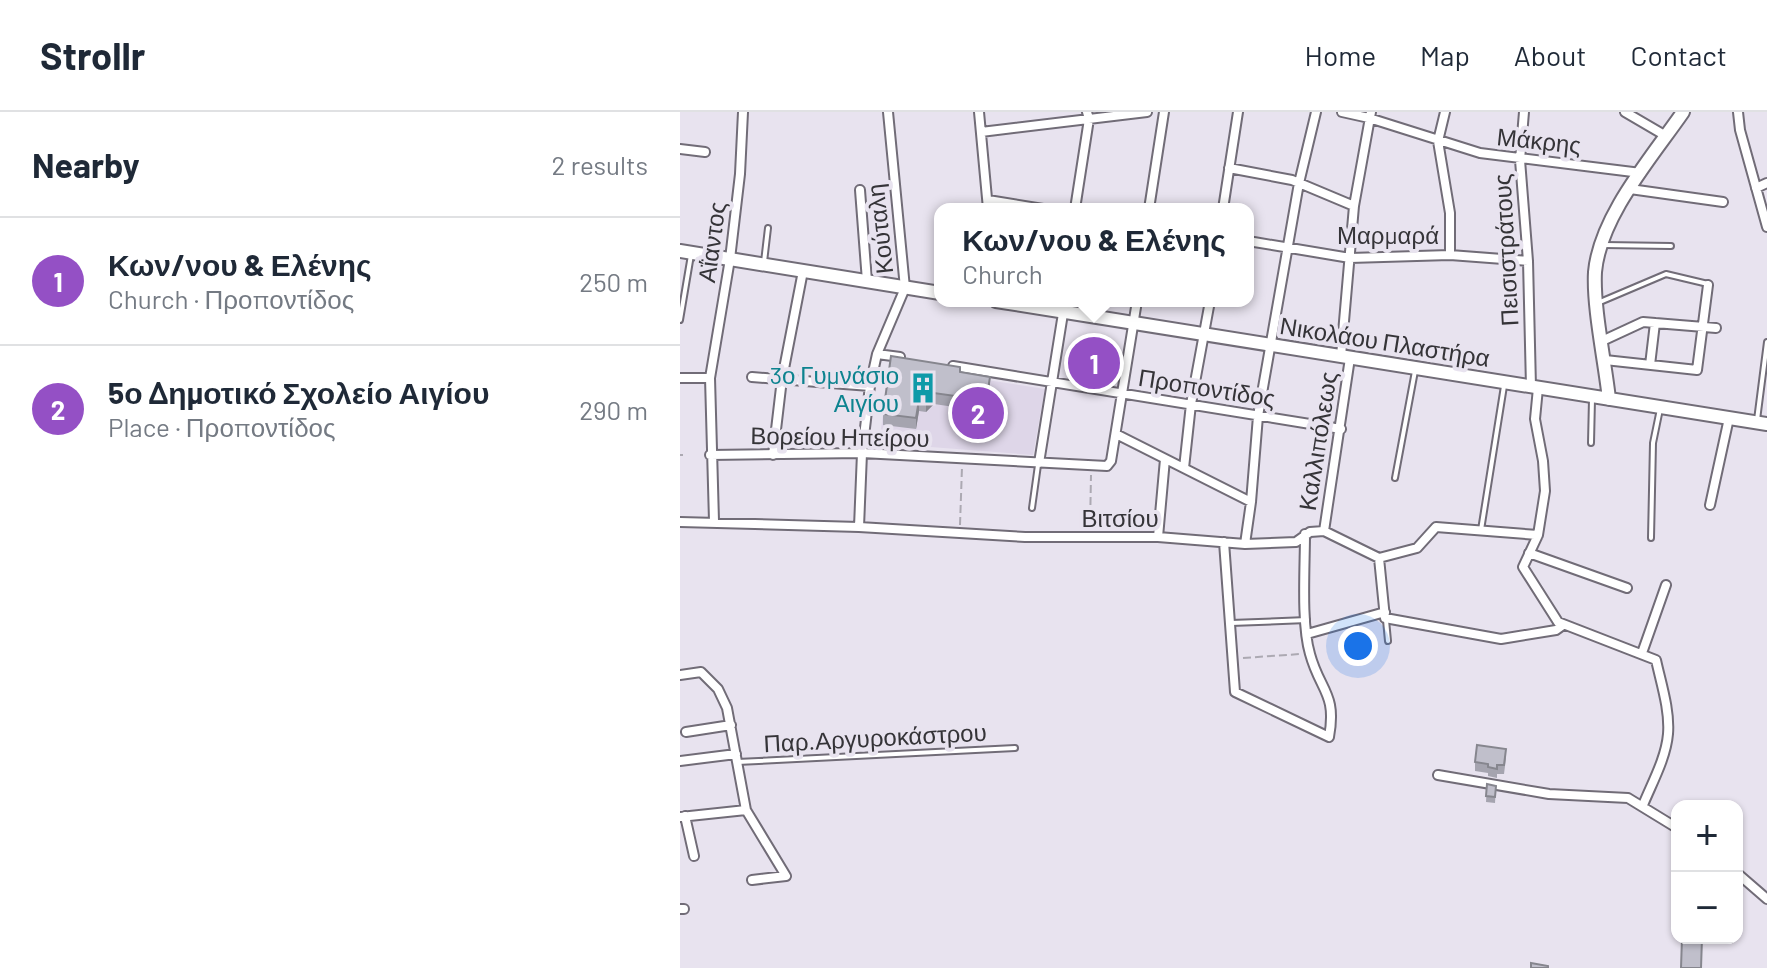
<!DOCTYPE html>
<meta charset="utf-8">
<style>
body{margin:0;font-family:Barlow,sans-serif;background:#f6f6f7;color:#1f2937}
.controls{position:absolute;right:24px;bottom:24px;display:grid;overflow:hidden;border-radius:16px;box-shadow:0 2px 6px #0004}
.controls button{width:72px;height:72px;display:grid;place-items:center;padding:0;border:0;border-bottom:2px solid #e0e1e3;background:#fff;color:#1f2937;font:40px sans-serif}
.you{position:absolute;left:678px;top:534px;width:28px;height:28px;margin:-20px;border:6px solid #fff;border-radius:50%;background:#1a73e8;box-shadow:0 0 0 12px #1a73e833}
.badge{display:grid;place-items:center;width:52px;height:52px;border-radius:50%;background:#9450c5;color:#fff;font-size:26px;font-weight:700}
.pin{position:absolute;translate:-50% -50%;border:4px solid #fff;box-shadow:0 2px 8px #0006}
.popup{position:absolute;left:254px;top:91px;width:320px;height:104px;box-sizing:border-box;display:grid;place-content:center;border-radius:16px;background:#fff;filter:drop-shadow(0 2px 6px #0005);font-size:26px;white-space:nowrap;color:#747a83}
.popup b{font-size:30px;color:#1f2937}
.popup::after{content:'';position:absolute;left:50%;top:100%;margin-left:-16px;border:16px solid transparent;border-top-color:#fff}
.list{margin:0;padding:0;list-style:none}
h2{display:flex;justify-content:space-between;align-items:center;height:104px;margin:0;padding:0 32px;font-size:34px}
h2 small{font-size:26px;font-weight:400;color:#747a83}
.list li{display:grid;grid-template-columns:52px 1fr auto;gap:24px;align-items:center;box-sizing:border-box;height:128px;padding:0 32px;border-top:2px solid #e0e1e3}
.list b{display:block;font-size:30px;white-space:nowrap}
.list p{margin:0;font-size:26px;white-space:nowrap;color:#747a83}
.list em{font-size:26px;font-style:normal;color:#747a83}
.map{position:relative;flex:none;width:1087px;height:856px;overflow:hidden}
header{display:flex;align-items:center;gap:48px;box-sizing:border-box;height:112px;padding:0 40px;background:#fff;border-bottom:2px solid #e0e1e3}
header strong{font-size:38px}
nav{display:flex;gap:44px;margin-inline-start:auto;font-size:28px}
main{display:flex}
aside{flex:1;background:#fff}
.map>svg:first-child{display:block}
</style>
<header>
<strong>Strollr</strong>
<nav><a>Home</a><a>Map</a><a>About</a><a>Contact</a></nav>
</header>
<main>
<aside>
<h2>Nearby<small>2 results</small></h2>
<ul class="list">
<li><span class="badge">1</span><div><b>Κων/νου &amp; Ελένης</b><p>Church · Προποντίδος</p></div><em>250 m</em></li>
<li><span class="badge">2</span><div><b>5ο Δημοτικό Σχολείο Αιγίου</b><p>Place · Προποντίδος</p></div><em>290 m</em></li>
</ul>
</aside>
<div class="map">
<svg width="1087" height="856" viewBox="0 0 1087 856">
<rect width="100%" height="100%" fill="#e8e3ef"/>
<!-- built -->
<path fill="#ded6e8" d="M210,253L365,277L353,343L199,331Z"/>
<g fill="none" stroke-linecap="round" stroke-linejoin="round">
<!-- lane casing -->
<g stroke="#716c77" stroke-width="8">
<path id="lane" d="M924,133L991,134
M84,150L88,116
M920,190L986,162L1028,172
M0,208L11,143
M1077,308L1087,230
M911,331L912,287
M715,366L735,259
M352,396L358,353
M801,418L824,274
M971,426L973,331L980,297
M706,508L708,529
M551,511L627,508
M57,650L335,636"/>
</g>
<!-- street casing -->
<g stroke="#716c77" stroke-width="12">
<path id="street" d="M299,0L308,97
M662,0L689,6L800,41L961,61
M765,0L758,29L770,101V143
M844,0L840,48L848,149L851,275
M945,0L986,24
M1058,0L1060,18L1087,115
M301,20L467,0
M0,37L25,40
M549,56L612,68L674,94
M1076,76L1087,71
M950,77L1043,90
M180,78L187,169
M308,88L363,97
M395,97L409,7L407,0
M469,97L484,0
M543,97L558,0
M568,129L670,146L770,143L848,149
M922,229L963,210L1036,216
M197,242L220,245
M661,244L674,94L691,0
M925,248L1017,258L1028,173
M970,253L975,211
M273,254L661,317
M72,265L190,274
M0,266H30
M858,276L855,307L863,349L865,379L858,423L843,455L878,510L976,548C981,571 990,598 988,622C986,646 972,671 963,693
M436,322L571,390
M30,343L182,341L427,354L431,349L457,189
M93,343L102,267L123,159
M359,351L385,189
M504,356L511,292L530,189
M1030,393L1049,306
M34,409L30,266L50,147L60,62L63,0
M0,410L179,415L345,425H478L565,432L616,430L630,420L644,419L699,446L737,436L756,415L858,423
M179,415L182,341L190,274L197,242L225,176L208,0
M644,419L670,246
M478,425L485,347
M544,430L555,580L649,625C657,581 640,579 630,542C621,512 625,455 625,422
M565,432L571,390L578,304L619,71L636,0
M849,441L947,476
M699,446L705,506L821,527L876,518L883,513
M627,522L705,500
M962,541L986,473
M0,563L21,560L38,577L47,596L66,698L106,764L72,768
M6,620L51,613
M0,649L56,642
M758,663L869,682L948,686L997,716
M5,704L14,744
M0,705L66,698
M1057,761L1087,787
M0,797H4"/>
</g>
<!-- secondary casing -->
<g stroke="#716c77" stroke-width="16">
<path id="secondary" d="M0,139L260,181
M316,189L1087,312
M929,287C925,250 913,195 915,160C920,104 972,45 1003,0"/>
</g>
<!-- path -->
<path stroke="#aca9b2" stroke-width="2" stroke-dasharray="8 4" stroke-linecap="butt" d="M0,343H3
M280,413L282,355
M410,417L411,363
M563,546L620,542"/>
<!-- lane -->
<use href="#lane" stroke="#fff" stroke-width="4"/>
<!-- street -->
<use href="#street" stroke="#fff" stroke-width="8"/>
<!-- secondary -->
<use href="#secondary" stroke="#fff" stroke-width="12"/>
</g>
<!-- wall -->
<path fill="#a5a4af" d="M397,232L426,233L434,240L438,253L436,258L432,257L431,264L422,262L421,266L393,261V255H390V246Z
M280,260L310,276L302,328L286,325V314L288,297L254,292L246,300L239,299L236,317L203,313V302Z
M826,646L824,662H817V666L808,664V661L795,659V650Z
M807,672L816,674L815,691L806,690Z"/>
<!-- shaded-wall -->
<path fill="#86868e" d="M310,265V276L302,328V316Z
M254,281V292L246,300V289Z
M239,288V299L236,317V306Z"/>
<!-- building -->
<path fill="#c0bfcb" stroke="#86868e" stroke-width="2" d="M414,227L426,229L425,233L434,234L433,239L437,240L438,244L436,249L432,248L431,255L422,253L421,257L393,252L394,246H390L393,232H397V229L414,232Z
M211,244L280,255V260L310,265L302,316L286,314L290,286L254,281L246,289L239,288L236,306L203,302Z
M797,633L826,637L824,653H817V657L808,655V652L795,650Z
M807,672L816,674L815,685L806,684Z
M1002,826H1022L1021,856H1001Z
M851,851L868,854V856H851Z"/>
<!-- icons -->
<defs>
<g id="building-bare" transform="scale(2.4)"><path d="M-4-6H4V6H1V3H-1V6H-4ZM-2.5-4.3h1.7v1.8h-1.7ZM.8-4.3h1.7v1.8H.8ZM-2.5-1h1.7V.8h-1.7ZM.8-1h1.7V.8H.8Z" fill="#0f9aa8" stroke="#e8e3ef" stroke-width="2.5" paint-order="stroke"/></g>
</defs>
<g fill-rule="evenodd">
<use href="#building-bare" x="243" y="276"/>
</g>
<g text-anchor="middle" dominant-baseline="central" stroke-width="8" stroke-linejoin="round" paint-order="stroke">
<!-- street labels -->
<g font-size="24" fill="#353438" stroke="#e8e3ef">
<text transform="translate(859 28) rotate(6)">Μάκρης</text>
<text transform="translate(199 117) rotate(-96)">Κούταλη</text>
<text x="708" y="122">Μαρμαρά</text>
<text transform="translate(31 130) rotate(-82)">Αΐαντος</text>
<text transform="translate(825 138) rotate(-93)">Πεισιστράτους</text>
<text transform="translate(705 229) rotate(9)">Νικολάου Πλαστήρα</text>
<text transform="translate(527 275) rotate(9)">Προποντίδος</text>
<text transform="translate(160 324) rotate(1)">Βορείου Ηπείρου</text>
<text transform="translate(637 329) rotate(-81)">Καλλιπόλεως</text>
<text x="440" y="405">Βιτσίου</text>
<text transform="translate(195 625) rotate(-3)">Παρ.Αργυροκάστρου</text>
</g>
<!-- culture labels -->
<g font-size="24" fill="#0d838f" stroke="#e8e3ef" text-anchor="end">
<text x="219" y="262">3ο Γυμνάσιο<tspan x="219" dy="28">Αιγίου</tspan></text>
</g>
</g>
</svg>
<div class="controls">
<button>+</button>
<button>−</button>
</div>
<div class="you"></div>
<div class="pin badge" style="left:414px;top:251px">1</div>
<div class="popup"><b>Κων/νου &amp; Ελένης</b>Church</div>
<div class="pin badge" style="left:298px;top:301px">2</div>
</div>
</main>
